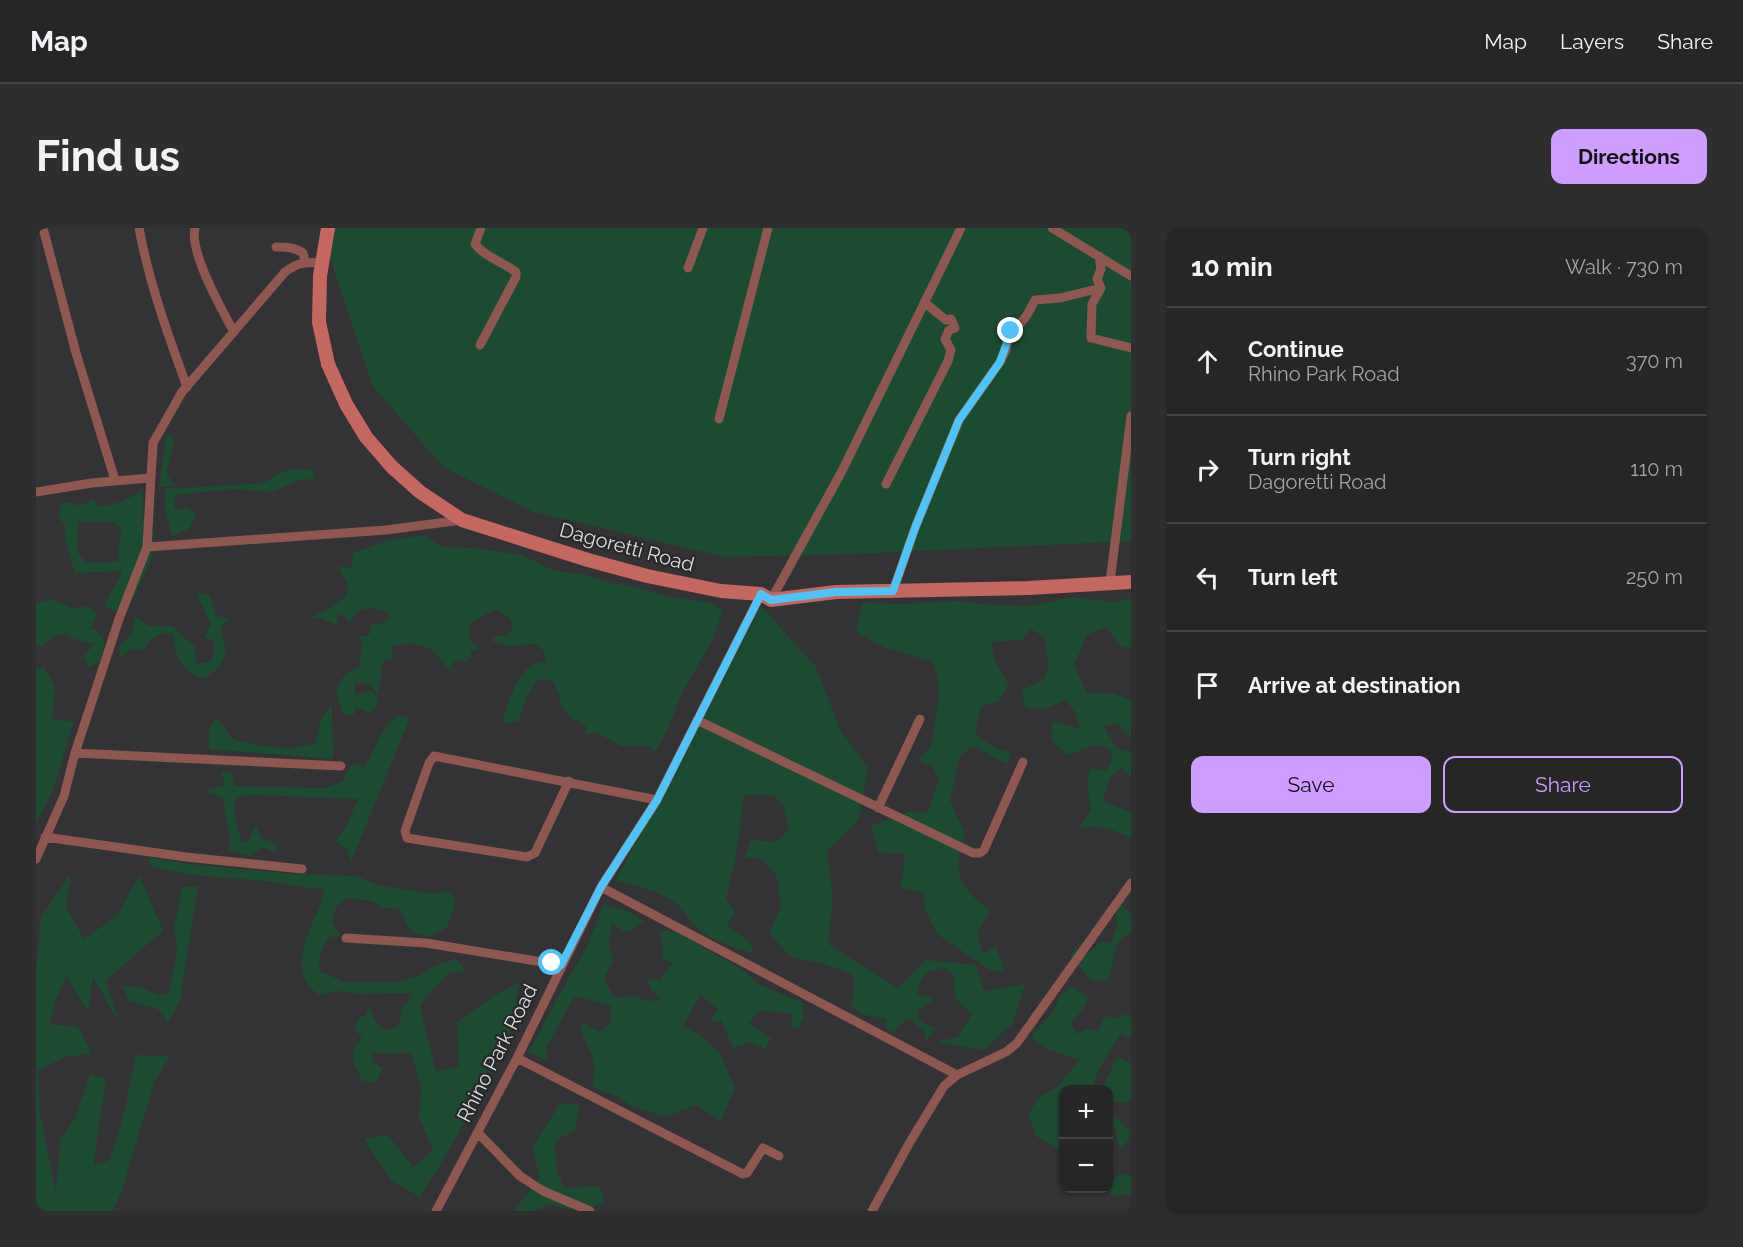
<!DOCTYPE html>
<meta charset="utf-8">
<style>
body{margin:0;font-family:Raleway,sans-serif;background:#2e2e2f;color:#f1f3f6}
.controls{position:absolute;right:18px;bottom:18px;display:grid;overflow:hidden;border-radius:12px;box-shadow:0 2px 4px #0004}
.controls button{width:54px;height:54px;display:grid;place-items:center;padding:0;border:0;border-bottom:2px solid #424344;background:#262627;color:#f1f3f6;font:30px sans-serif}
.stop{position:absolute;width:18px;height:18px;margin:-14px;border:4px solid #4fc3f7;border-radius:50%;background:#fff}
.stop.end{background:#4fc3f7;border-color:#fff;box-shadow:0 2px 6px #0008}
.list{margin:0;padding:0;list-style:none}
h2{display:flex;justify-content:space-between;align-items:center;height:78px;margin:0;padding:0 24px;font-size:26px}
h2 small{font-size:20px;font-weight:400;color:#a4a5a7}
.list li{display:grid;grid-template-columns:39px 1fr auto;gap:18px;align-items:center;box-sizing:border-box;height:108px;padding:0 24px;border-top:2px solid #424344}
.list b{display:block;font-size:22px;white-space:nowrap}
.list p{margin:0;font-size:20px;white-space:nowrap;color:#a4a5a7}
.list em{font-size:20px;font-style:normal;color:#a4a5a7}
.actions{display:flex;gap:12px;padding:18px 24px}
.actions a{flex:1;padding:14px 0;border:2px solid #cf9dff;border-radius:12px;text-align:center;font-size:21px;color:#cf9dff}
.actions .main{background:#cf9dff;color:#111}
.icon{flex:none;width:33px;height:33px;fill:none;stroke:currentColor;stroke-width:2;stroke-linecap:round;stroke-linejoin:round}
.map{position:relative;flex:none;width:1095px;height:983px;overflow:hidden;border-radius:12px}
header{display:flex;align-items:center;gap:36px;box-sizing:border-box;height:84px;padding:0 30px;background:#262627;border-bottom:2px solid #424344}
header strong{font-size:28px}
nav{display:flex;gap:33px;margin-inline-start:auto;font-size:21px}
.intro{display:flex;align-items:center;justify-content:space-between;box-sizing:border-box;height:144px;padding:0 36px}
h1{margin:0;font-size:42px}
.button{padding:15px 27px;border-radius:12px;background:#cf9dff;color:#111;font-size:21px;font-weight:700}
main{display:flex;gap:36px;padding:0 36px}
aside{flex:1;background:#262627;border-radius:12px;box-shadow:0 2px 4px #0004}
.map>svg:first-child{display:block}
</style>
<header>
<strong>Map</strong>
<nav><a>Map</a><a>Layers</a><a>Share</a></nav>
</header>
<div class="intro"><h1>Find us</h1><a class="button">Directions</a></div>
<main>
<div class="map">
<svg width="1095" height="983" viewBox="0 0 1095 983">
<rect width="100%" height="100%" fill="#333234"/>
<!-- green -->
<path fill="#1b4c31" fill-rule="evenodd" d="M286,0H1095V313L819,326L689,329L498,284L407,239L337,158L285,2Z
M131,205L139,212L130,244L139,258L123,259Z
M255,241L277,242L279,251L263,252L237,264L198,261L140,267L138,273V279L145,282L149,279L160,285L153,301L136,308L130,287L129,261L227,255L246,244Z
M107,260V291L118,303L116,330L98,369L79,384L68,378C74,366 81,356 86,343L39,345L29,311V298L23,289L25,275H35L44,278L59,271V278C76,278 95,272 107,260ZM42,294H79L85,301L82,333L69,335L49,334L42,325Z
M389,307L399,315L409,319L439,320L486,327L519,343L546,346L575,355L592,357L629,368L674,375L687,382L677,411L645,467L631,503L619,524L614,518H585L560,504L549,506L550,498L533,488L523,475L525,471L517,453L502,451L491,469L482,493L466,496C472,476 483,430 511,435L507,422L499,416L473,418L455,413L460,408L471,407L477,399L474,390L460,381L433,396L434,411L443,421L435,423V429H433L431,434L420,432L415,438L417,446L395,421L377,415L357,418L355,421L358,431L347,433L342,468L335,457L319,454V467L334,463L342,469L341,478L334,485L320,479L317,488L307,486C306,480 300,469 301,463C302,452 313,441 323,439L326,416L323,408H331L336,403L333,396H344L354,391V387C343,380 335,379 323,382L313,395L306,386L302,388L301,397L284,390L269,393L297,378L310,368L312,356L302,338L316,340L317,325L350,313Z
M160,365L173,366L181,388L193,391L185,399L190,427L182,440L167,451C143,440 140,431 137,406C121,404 116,410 108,422L95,421L85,430L83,420L97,403L98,389L113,398H137L144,406L159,418L160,435H173L178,426L177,412L168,409L175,396Z
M1036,369L1077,374L1095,370V420L1085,419L1070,399L1051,407L1038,437L1051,465H1076L1095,472V510L1080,495L1068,499L1081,521L1095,524V549L1085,540L1074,550L1067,573L1095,584V610C1074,600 1066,597 1043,600L1055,582L1051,556L1054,541L1071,542L1076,531L1075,522L1060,517L1031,527L1015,512L1017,493L1044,501L1040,486L1030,472L1009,481L990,480L985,463L1008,451L1013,437L1009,420V410L995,401L986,412L956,414L958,430L973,458L962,474L945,478L939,506L959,520L975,525L971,536L937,518L924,528L914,572L929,606C917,647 920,656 954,683L941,705L947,725L960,719L969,744L954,742L901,706L889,681L887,664L865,660L869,626L842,624L835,598L875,583L891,585L903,552L897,539L882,532L894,521L903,471L902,451L897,434L847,419L820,404L826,375L872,376L918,373L956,377L995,378Z
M15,371L39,381L50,378L61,385L54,401L59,402L69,413L64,433L53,440L48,428L58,416L38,411L30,405L17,409L5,419L0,418V375Z
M725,378L780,439L804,502L832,540L823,591L791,623L797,667L792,716L862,760L890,732L940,737L948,763L989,756L977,795L948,822L899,814L922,809L936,786C921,774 915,769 919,748L908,740L891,744L883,756L881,767L899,770L880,784L885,794L900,801L890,812L888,803L873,790L864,797L857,805L850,801V791L825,786L814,776L818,767L817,747L788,736L755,729L733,705L745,678L741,649L727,631L708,629L715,612L740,614L753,602L748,579L737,567H708L700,627L690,671L699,684L691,698L715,715L717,725C698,720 677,713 662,701C652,693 647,679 637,673C620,662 600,657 580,653L605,605L635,555Z
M9,440L19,459L16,492L38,493L16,565L0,594V441Z
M296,477L297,531L173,521V502L180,489L198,512L227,518L255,521L280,515L285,491Z
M361,487L374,490L315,634L312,622L300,613L310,598L322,571L218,567L204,568L199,573V587L205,614H212L220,596L225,610L242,616L240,625L226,619L214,628L193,622L194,607L186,569L168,563L189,557L185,544H195L199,558L289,560L307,553L316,535L329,539L348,501Z
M111,629L153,636L256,646L320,648L342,657L396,666L412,663L420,672L411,700L393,708L376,705L363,681L346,680L336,673L312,670L300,679L296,694L304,707L292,710L284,726L283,743L308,754H364L384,747L400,737L420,731L431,743L413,745L393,765L384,778L400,843L423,839L421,794L460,767L482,755L479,794L416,917L384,969L356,953L328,911L352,907L377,939L397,922L383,890L385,859L375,825H335L337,834L347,840L340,855L327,853C316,836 312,826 326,810L318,801L323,790L330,787L333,778L339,792L349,802L362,799L366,781L377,765L324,766L301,763L283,767C279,763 272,759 270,754C255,724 283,691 288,662L230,653L156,647L116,639Z
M35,645L30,679L48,711L81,688L103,647L127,703L70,752L83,795L57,749L52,784L30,748L19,774L14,796L42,799L56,825L30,829L2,842L3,879L20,965L24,912L39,890L54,846L70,851L57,938L74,932L90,878L99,827L134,828L118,855L85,965L77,983H0V742L5,689Z
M162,658L144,773L132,795L123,782L93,773L87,758L103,759L123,767L133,765L141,723L138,697L143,680L145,659Z
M1085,676L1095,686V705C1070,716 1083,735 1070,753L1055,752L1034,728L1040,719L1051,726L1066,713L1074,716L1082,697L1079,688Z
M567,677L589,682L608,693L594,703L585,702L576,694L573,716L577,733L568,750L578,770L599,768L611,773L626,772L614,760L612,750L624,753L629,744L637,736L626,730L627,718L623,702L642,705L708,743L722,756L767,775V790L762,801L754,798L757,786L723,782L713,796L735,810L729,821L713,814L697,820L685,792L674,794L682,781L665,767L647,797L664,807L683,824L699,860L685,893L660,877L629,889L593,877L583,869L556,859C557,851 560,842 558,835C555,820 544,810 545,794L564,804L574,795L575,778L547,770L538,769L510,820L512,833L493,824L521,771L552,717Z
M1036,759L1052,769L1047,781L1035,795L1040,806L1050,801L1062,803L1068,788L1078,790L1092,786L1095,789V811L1085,805L1064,839L1055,861L1028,862L1027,924L1001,909L992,886L1004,868L1021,860L1043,832L1013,822L995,810C1006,792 1018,790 1023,768Z
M1081,829L1095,835V871L1088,875L1073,872L1072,862L1066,861Z
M524,875L544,877L539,902L519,913L521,943L528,960L563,958L569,974C548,983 535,983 513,976L498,983H478L504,949L496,920Z
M1073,880C1076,890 1088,893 1094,906L1091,914L1084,921L1081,913V903L1073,897Z
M1084,945L1095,948V966L1078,968L1071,963C1077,957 1078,950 1084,945Z"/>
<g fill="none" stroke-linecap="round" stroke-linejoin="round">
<!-- minor -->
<path stroke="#905650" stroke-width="9" d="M7,0L40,125L79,252
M103,0C113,54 132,107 151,159
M159,0C153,24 186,82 198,104
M1016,0L1095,48
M240,19C250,19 258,19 267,25L269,33
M1063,28L1065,41L1061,51L1065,60L1056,76L1055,110L1095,120
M652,40L667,0
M444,117L480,49V44C467,34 449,29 439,16L445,0
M683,191L732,0
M850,256L912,133L915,122L909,111L913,102L919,100L915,91L910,92L889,75
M0,264L56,255L114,250
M111,319L350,302L426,292
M1074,354L1095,188
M857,363L879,300L923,192L964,134L970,122L973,105C987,95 991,88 999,72L1024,70L1065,60
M735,372L806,243L925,0
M661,492L937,625H944L948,622L987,534
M39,525L305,538
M533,553L499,625L491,629L371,610L369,603L393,535L398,528L621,572
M842,580L884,491
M9,609L150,629L266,641
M0,631L28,568L39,525L83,391L111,319L117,215L146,164L249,44C262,34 270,34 286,35
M565,659L921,847
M310,710L390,715L525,737
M481,830L707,946L711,945L727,920L743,928
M442,905L484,948L507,963L554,983
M400,983L481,830L565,659L621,572L725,366
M836,983L874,914L908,858L921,847L970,824L981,815L1095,655"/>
<!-- secondary -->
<path stroke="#c3675f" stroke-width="14" d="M292,0L284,48L283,94L292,136L310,176L330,209L356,239L384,264L426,292L552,332L611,348L685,363L725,366L735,372L800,364L993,360L1095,354"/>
</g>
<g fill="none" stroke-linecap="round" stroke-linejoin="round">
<!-- route -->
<path stroke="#4fc3f7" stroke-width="8" d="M516,735L525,737L565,659L621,572L725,366L735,372L800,364L857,363L879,300L923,192L964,134L975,103"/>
</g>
<g text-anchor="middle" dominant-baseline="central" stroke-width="4.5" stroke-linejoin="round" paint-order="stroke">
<!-- street labels -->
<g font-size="20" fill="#dddcde" stroke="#29282a">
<text transform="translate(591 319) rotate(15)">Dagoretti Road</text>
<text transform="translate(461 825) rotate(-63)">Rhino Park Road</text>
</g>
</g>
</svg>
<div class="controls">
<button>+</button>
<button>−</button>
</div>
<div class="stop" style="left:516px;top:735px"></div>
<div class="stop end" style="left:975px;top:103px"></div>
</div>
<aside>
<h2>10 min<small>Walk · 730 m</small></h2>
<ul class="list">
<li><svg class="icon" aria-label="ahead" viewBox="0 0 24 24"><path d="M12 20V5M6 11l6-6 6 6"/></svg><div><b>Continue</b><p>Rhino Park Road</p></div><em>370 m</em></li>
<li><svg class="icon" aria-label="right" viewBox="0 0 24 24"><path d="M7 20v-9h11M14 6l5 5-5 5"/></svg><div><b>Turn right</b><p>Dagoretti Road</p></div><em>110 m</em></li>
<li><svg class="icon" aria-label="left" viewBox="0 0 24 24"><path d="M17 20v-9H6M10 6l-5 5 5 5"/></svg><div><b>Turn left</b></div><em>250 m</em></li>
<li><svg class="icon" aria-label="arrive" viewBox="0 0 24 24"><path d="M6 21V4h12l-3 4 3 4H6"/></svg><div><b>Arrive at destination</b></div></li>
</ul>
<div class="actions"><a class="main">Save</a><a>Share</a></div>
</aside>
</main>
